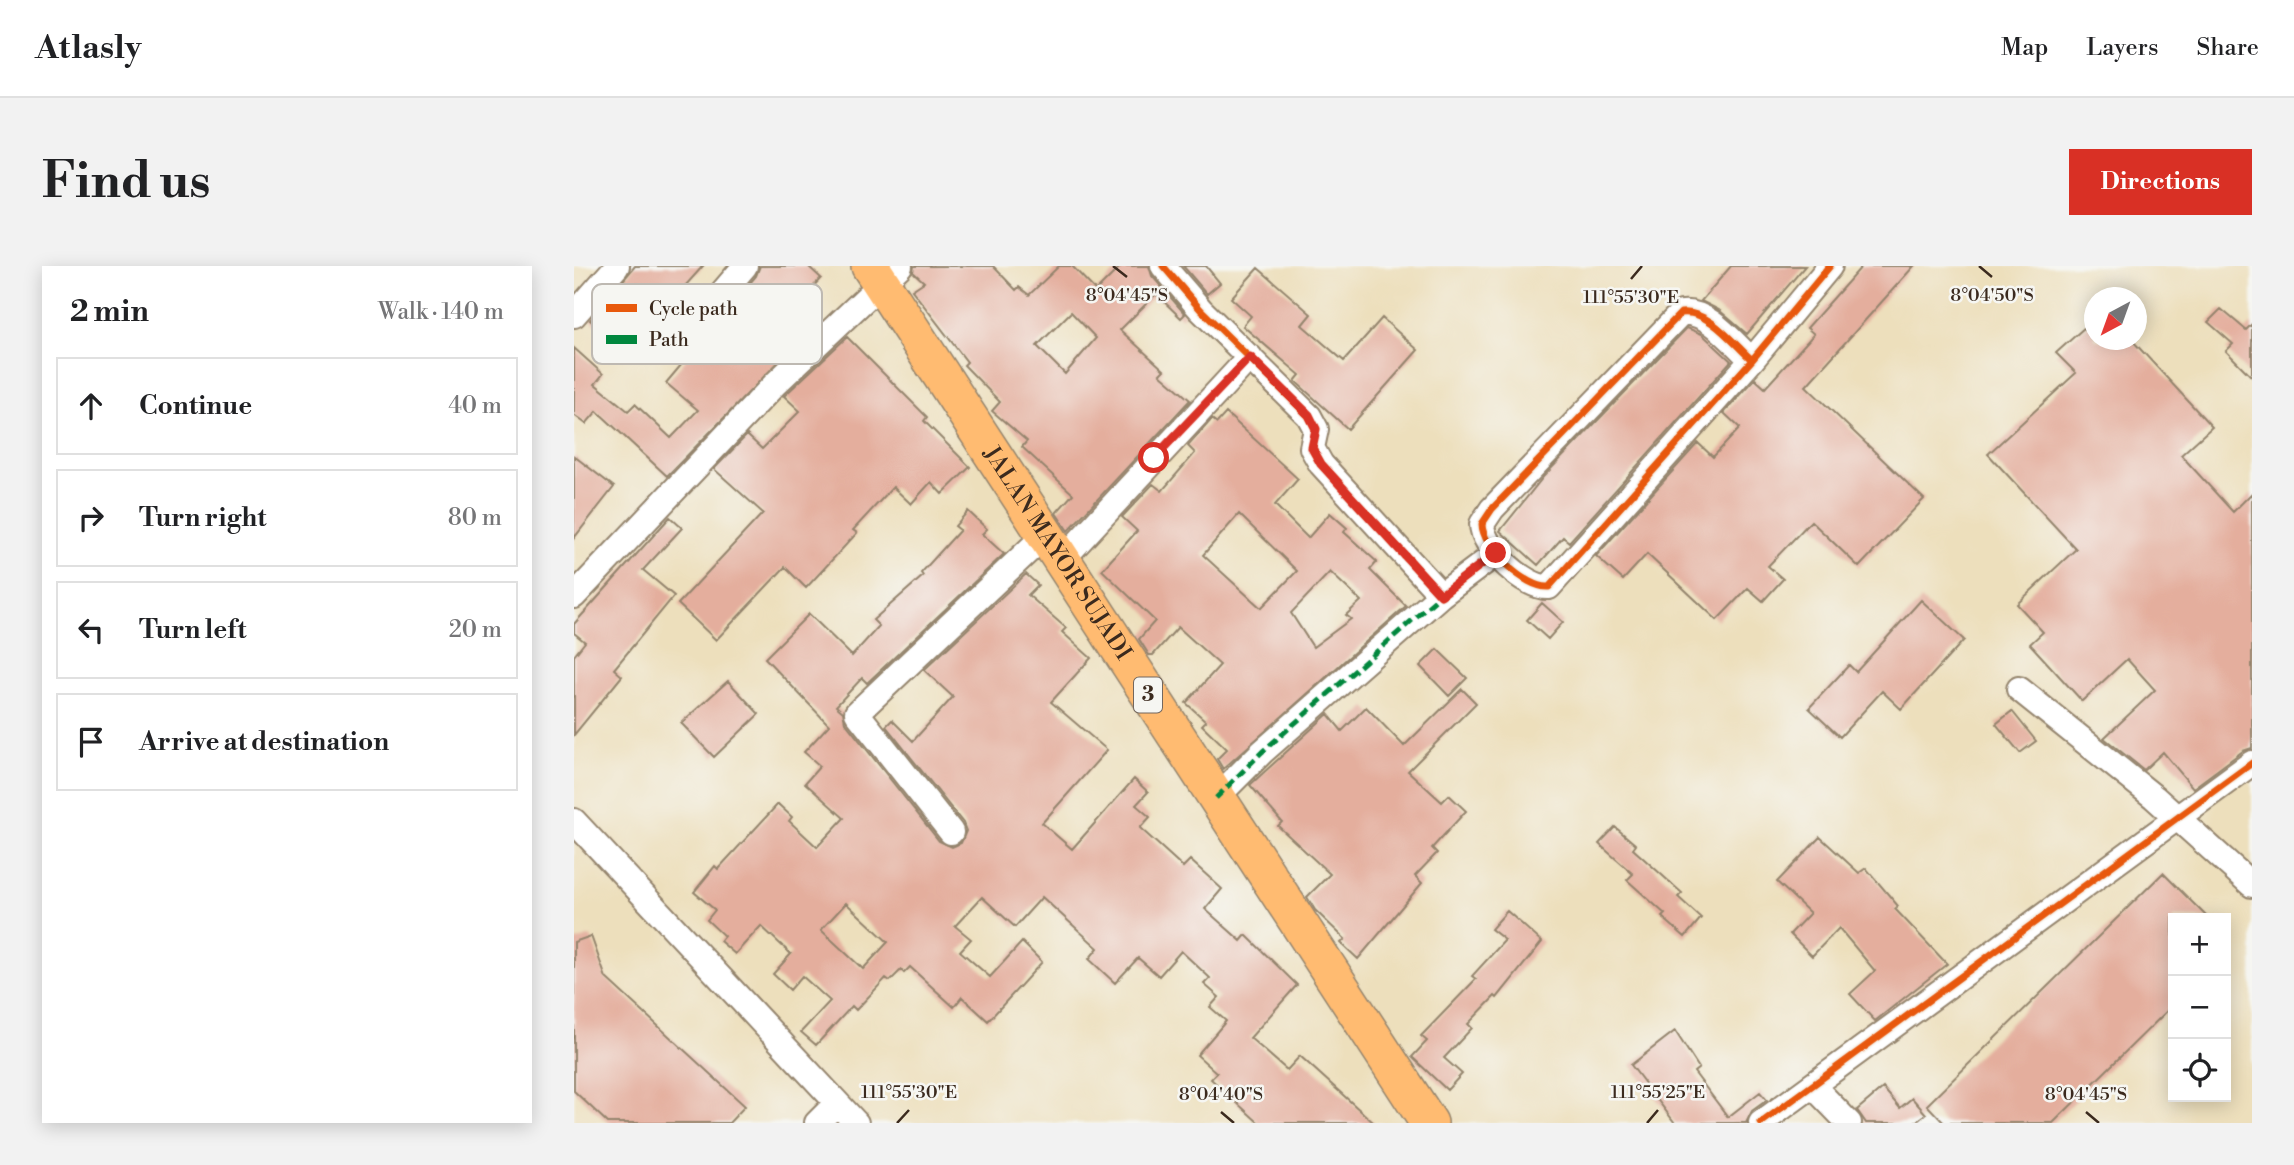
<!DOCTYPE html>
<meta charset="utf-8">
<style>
body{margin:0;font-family:"Libre Bodoni",serif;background:#f2f2f2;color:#202124}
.controls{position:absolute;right:21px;bottom:21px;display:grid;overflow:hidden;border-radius:0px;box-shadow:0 4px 18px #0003}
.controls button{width:63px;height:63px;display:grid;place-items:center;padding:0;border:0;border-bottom:2px solid #e0e0e0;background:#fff;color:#202124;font:35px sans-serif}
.compass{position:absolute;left:1510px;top:21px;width:63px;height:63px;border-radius:50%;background:#fff;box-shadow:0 4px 18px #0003;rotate:221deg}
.stop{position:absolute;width:21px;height:21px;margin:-16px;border:5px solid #d93025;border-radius:50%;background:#fff}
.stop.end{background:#d93025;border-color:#fff;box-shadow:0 2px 7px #0008}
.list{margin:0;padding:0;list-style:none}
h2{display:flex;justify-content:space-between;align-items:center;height:91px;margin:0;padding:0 28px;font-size:30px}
h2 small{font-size:23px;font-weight:400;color:#757577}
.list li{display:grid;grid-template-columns:46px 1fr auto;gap:21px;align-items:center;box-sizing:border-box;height:98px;margin:0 14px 14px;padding:0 14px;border:2px solid #e0e0e0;border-radius:0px}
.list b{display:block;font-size:26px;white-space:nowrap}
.list em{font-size:23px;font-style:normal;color:#757577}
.icon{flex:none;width:38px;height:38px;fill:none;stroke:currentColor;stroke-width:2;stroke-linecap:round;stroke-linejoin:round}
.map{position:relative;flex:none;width:1678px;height:857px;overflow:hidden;border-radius:0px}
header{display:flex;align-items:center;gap:42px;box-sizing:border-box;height:98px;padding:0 35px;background:#fff;border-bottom:2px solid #e0e0e0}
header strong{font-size:33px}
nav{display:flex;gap:38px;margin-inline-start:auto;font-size:24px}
.intro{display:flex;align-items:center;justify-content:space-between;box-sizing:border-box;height:168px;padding:0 42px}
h1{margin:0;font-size:49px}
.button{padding:18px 32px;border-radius:0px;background:#d93025;color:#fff;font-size:24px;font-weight:700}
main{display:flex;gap:42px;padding:0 42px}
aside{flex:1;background:#fff;border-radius:0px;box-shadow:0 4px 18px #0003}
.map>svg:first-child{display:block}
</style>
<header>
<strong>Atlasly</strong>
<nav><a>Map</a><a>Layers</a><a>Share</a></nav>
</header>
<div class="intro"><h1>Find us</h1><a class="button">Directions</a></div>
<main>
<aside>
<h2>2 min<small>Walk · 140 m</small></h2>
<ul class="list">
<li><svg class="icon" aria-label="ahead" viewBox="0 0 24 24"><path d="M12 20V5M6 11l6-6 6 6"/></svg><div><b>Continue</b></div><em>40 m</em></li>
<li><svg class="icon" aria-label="right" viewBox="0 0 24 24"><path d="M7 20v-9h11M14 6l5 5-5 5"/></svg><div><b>Turn right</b></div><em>80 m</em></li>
<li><svg class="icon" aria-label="left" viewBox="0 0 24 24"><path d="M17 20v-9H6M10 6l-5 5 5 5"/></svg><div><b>Turn left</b></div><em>20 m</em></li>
<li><svg class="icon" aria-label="arrive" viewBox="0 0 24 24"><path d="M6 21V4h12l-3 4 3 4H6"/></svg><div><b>Arrive at destination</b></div></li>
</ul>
</aside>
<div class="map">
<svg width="1678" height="857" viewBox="0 0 1678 857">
<rect width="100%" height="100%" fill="#f6f6f2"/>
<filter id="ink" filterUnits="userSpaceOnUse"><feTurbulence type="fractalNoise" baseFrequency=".0143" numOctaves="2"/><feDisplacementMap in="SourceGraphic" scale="14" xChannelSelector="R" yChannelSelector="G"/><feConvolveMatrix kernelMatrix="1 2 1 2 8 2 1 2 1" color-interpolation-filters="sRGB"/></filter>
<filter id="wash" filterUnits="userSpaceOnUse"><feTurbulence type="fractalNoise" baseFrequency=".00686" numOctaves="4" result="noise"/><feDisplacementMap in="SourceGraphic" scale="28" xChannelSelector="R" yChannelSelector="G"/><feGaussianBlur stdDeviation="1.57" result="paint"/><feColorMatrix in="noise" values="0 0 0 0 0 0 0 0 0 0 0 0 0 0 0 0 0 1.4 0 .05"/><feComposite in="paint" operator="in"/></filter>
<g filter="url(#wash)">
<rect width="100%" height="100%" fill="#eddfbc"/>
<g id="blocks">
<!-- building -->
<path fill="#e4ae9d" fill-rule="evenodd" d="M61,0H129L94,39L63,18L50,24L48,40L70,58L51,83L16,54Z
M186,0H234L247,12L204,59L223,77L93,210L23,145L12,158L0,149V82L29,108L21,118L54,145L61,138L97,172L124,144L92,117L182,10Z
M340,0H419L442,24L445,21L455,29L485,0H498L522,25L547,0H575L578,10L611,48L607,52L582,28L546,64L590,104L586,108L616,134L494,265L482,247L499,228L448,181L453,175L418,145L426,136L390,99L393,96L338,24L350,16L339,6ZM497,46L522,72L491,108L463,80Z
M609,0H632L646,17L633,28Z
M1157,0H1231L1173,68L1145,44L1127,35Z
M1288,0H1340L1232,120L1350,233L1285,301L1237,255L1194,300L1209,313L1189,335L1174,322L1143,354L1073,288L1049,314L1022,290L1124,177L1139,191L1166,162L1150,147L1181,113L1191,122L1240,68L1233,62Z
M684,2L737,48L728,59L770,95L808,52L844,84L774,163L721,115L726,109L669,60L677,50L657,32Z
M1647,43L1672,64L1678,58V111L1652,85L1659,78L1634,56Z
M1521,52V74H1558L1638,161L1607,189L1659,246L1678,227V482L1669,485L1619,522L1589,486L1570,504L1530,472L1581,424L1553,393L1508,435L1456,378L1469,366L1443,338L1502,283L1414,188L1502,107L1482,87Z
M1113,62L1128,68L1157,95L995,276L989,271L964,299L926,265L970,210Z
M273,71L353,151L350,155L396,201L368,228L357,216L337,238L319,221L279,264L283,267L232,322L211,301L142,374L104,338L189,247L140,203L173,169L188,183L226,145L210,130Z
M652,147L724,213L701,239L734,272L756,247L773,262L770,266L803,296L796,304L832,340L649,503L643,493L653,483L628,459L632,455L612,437L646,399L604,361L579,389H575L565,373L581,355L528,304L563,265L548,251L579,218L588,225L621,187L614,180L638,153L643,157ZM665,248L723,305L687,342L629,289ZM756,306L787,335L772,349L777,353L739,381L717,347Z
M0,190L40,221L0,272Z
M394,245L413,263L408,268L430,288L293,417L288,412L262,440L269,446L271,456L365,575L378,581L387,577L392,565L389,557L312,460L318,454L339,475L379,431L350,404L452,308L464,319L454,329L492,362L488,366L517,392L477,436L533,484L468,557L498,583L560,513L574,526L562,539L576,551L566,562L609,601L616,594L648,623L631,643L667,675L672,669L723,719L676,772L713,804L726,790L800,857H685L637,813L643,807L623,789L652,755L636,741L645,731L630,718L636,712L607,685L585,710L564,692L541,717L515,693L524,682L468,631L441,661L408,631L381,660L397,673L386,685L416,711L448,676L468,696L414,755L388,731L380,741L336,701L330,707L327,704L316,715L312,712L282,744L278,740L242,779L227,766L256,735L228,710L216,724L199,708L217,688L187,660L161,688L146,675L150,670L133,654L141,644L120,626L141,600L144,603L204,538L218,551L215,555L243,581L270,552L231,517L246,500L230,486L255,459L191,392L235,348L278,390L305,360L299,354L349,310L347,307L386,264L381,260ZM272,637L314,676L289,703L247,664Z
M96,251L108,262L69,304L100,330L40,403L48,410L0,469V390L11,376L0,367V358Z
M1347,334L1390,374L1327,443L1308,425L1266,471L1235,442L1275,399L1282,406Z
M968,337L989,356L974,373L953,354Z
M863,383L893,412L875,430L846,400Z
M154,415L185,448L140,491L107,457Z
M888,423L902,437L834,505L868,536L875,529L892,545L858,582L863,587L841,610L848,617L784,693L767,677L771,673L741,644L733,631L756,608L704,560L708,556L676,519L754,448L768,465L792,441L830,480Z
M1438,445L1462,475L1446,487L1422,458Z
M1041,561L1062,579L1059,583L1108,627L1104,631L1127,652L1111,671L1088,651L1091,648L1053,614L1059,608L1025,578Z
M1246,571L1285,607L1292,602L1324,640L1321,643L1373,698L1301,755L1276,728L1301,705L1265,662L1238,690L1216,668L1236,647L1203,616Z
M1589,607L1634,652H1599V739L1479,857H1370L1353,839Z
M933,645L968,676L923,732L921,730L894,758L898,762L870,792L888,808L873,824L838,791L853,775L847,770L902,713L898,710L931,674L917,663Z
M17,670L32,712L171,840L155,857H34L0,825V676Z
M1101,765L1125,802L1120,806L1154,851L1186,826L1193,834L1178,845L1172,857H1101L1057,799Z
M1309,822L1326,842L1338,832L1352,848L1341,857H1292L1283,844Z"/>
</g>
</g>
<g filter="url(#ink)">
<use href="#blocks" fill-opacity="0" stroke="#94846d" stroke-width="2"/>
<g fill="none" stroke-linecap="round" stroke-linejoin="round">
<!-- minor casing -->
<g stroke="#94846d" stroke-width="28">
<path id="minor" d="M589,0L627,44L735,150L742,163L738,182L747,198L867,329L923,287
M61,33L107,67L117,63L171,0
M0,49L43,0
M1178,94C1159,77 1134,43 1107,47L918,243L908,258C908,282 952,323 975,321L1178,94L1256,0
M487,295L676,91
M0,330L201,118L326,0
M1445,423L1580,531L1678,619
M642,532L688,486L867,329
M0,555L282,857
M377,566L283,447L470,270
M1239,820L1275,857
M243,857L263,837
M1187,857L1678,497"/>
</g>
<!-- highway casing -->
<g stroke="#94846d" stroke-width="40">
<g id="highway">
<path id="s1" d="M296,0L855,857"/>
</g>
</g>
<!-- minor -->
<use href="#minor" stroke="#fff" stroke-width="24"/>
<!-- highway -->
<use href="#highway" stroke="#ffbb71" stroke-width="37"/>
<!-- quiet -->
<path stroke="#00873e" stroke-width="5" stroke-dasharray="10 5" stroke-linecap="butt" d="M642,532L688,486L867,329"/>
<!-- cycleway casing -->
<g stroke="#f6f6f2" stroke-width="11">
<path id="cycleway" d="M589,0L627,44L735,150L742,163L738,182L747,198L867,329L923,287
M1178,94C1159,77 1134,43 1107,47L918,243L908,258C908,282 952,323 975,321L1178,94L1256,0
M1187,857L1678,497"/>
</g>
<!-- cycleway -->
<use href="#cycleway" stroke="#e8590c" stroke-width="7"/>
</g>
</g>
<g fill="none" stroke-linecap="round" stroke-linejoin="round" filter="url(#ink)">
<!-- route -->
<path stroke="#d93025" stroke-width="9" d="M580,192L676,91L735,149L742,163L738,182L747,198L867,329L922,287"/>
</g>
<!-- ticks -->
<path fill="none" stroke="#3b2a1e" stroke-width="2.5" d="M539,0L553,11M1405,0L1418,11M1057,13L1068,0M647,846L660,857M1512,846L1525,857M323,857L335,844M1073,857L1084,844"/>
<g text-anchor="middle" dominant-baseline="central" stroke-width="5" stroke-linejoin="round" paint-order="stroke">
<!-- shield labels -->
<rect fill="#f6f6f2" stroke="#73675e" stroke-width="2" x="560" y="411.5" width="28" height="35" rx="5"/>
<g font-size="21" font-weight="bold" fill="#3b2a1e">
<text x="574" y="429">3</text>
</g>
<!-- street labels -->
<g font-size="23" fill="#3b2a1e" stroke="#f6f6f2">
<text stroke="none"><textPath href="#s1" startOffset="343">JALAN MAYOR SUJADI</textPath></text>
</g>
</g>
<!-- legend -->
<rect x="18" y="18" width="230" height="80" rx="10" fill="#f6f6f2" stroke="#beb9b2" stroke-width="2"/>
<rect x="32" y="38" width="31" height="8" fill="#e8590c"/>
<rect x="32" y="69" width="31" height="9" fill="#00873e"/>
<g font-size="19" fill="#3b2a1e">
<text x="75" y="49">Cycle path</text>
<text x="75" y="80">Path</text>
</g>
<g font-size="18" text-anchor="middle" fill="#3b2a1e" stroke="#f6f6f2" stroke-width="5" stroke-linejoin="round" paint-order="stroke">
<text x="553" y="35">8°04'45"S</text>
<text x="1418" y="35">8°04'50"S</text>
<text x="1057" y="37">111°55'30"E</text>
<text x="335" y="832">111°55'30"E</text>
<text x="1084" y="832">111°55'25"E</text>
<text x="647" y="834">8°04'40"S</text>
<text x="1512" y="834">8°04'45"S</text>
</g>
</svg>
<div class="controls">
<button>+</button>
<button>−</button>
<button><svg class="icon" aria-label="locate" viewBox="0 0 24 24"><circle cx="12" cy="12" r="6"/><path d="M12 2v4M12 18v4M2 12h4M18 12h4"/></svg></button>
</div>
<svg class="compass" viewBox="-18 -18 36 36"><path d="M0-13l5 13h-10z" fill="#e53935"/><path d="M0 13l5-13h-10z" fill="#757577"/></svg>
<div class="stop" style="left:580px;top:192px"></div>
<div class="stop end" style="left:922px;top:287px"></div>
</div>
</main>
